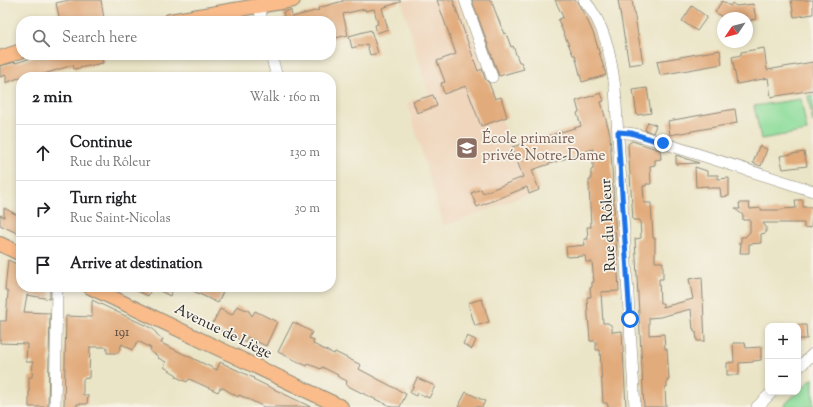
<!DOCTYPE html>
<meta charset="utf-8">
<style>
body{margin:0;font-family:"Sorts Mill Goudy",serif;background:#f2f2f2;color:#202124}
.controls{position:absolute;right:12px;bottom:12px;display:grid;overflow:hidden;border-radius:8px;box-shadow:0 2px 6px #0003}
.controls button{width:36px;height:36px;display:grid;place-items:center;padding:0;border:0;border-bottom:1px solid #e0e0e0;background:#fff;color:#202124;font:20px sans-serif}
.compass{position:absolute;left:717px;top:12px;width:36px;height:36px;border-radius:50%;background:#fff;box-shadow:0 2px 6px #0003;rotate:235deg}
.stop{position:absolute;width:12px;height:12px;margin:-9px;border:3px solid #1a73e8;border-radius:50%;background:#fff}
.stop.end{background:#1a73e8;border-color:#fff;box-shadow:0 1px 4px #0008}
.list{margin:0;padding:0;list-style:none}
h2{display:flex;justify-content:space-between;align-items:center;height:52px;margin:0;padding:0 16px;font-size:17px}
h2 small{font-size:13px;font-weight:400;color:#757577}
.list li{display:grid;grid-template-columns:26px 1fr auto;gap:12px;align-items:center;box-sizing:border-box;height:56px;padding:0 16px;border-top:1px solid #e0e0e0}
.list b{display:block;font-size:15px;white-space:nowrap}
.list p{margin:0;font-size:13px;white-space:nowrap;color:#757577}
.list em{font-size:13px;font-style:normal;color:#757577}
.icon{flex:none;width:22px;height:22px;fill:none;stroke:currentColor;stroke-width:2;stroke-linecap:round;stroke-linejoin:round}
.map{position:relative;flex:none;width:813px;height:407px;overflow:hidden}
.search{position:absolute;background:#fff;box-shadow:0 2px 6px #0003;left:16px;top:16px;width:320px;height:44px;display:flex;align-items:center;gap:10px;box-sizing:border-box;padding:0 14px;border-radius:16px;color:#757577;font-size:15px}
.panel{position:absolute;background:#fff;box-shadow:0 2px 6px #0003;left:16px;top:72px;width:320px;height:220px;border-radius:16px}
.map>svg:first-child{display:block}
</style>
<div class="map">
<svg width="813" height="407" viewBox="0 0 813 407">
<rect width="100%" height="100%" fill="#f7f3e8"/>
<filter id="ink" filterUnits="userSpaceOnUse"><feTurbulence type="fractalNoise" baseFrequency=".025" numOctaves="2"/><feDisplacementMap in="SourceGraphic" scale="8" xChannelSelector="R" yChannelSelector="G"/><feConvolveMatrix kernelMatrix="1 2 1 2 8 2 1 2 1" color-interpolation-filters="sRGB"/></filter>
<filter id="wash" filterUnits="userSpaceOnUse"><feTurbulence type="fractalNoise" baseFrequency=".012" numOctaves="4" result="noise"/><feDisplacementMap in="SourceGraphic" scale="16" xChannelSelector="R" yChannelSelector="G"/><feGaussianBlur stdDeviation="0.9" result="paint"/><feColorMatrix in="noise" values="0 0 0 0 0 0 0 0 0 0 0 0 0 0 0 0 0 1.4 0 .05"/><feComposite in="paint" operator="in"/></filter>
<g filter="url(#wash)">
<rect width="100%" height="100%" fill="#ebe5c7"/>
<!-- built -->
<path fill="#efd6bc" d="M401,0H458L529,194L444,226L407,103L429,94Z"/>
<!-- green -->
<path fill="#8edd9b" stroke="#5c8463" d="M813,95V123L808,96Z
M801,99L807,131L761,139L754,106Z
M813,378V407H782Z"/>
<g id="blocks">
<!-- building -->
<path fill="#e2ab7b" d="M69,0H101L104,19L94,21H60L56,3Z
M342,0H400V2L382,8L388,29L377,33L375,25L378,24L374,9L365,11V9L343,14L348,35L331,39V21H285L283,12L291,10L292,17L319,10L318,8L343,1Z
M437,0H453L478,71L482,69L485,79L489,83L495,99L501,97L507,117L481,126L466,86L444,94L441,83L445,82L437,61L456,54Z
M472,0H491L504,34L506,33L511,47L513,46L519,62H521L524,69L499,76Z
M555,0H576L587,19L594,35L606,75L582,82L575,55H573L558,20L563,17Z
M618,0H632L643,63L629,65Z
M791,0H813V14L794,17Z
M722,1L730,6L732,3L736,6L753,4L756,19L747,21V18H723L715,12Z
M692,6L707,17L697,31L682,21Z
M371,30L378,53L370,55L367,44L352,48L349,36Z
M764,48L767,70L813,62V90L771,97L768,78L737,84L732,57L741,55V52Z
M720,50L722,64L660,75L657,61Z
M40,55H102L103,63L74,69L73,65L34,77H21L6,83V75L0,77V66L16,62V63Z
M647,88L651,113L637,115L633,90Z
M601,93L604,101L601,102L610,134L619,291L601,292L603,323H608L612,326V332L622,331L626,407H608L607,403H603L600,350H596V341H590L588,315L587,297H591L590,288L592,287V282H594L592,262H586L585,256H584L567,257L566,247L585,245L584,239H588L587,227H591L589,184V180H591V170L593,169V149L532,170L539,190L529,194L527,187L477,207L471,193L481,189L483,193L523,177L512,147L581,126L577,113L579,112L576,101Z
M433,95L437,106L417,113L413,101Z
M735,109L737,123L670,135L668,121Z
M648,122L656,125L653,133L645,130Z
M632,141L660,150L661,159L655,160V165L650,166L651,184H646V186H643L644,203H651L653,238H655V262H663V279H659L660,303H663V307L693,299L689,279L702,277L705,341H697L696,332H694V329H693L691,309L660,317L649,318V335L664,334L665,349H667L669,380H667V387H665L666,407H644L635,239L641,238L640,220H633L628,144Z
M759,146L767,149L761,166L753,163Z
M804,152L807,166L783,169L780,156Z
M676,155L699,163L676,164Z
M695,167L707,171V175H718V179L729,178V196L721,197L720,188H708V186L696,187Z
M795,200H803V207H813L811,227L804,228V223H763L766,227V233L761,234V243L749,244V253H740L741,244H738L741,242V237H745L750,232V220H743V215L735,209H740L739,203H749L750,209L761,208V210H782V209L796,208Z
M4,208L21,217V235L0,225V215L4,217Z
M8,260L21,266V287H50V299L27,295L24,312L50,313L48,407H29V377H32L33,362H26L27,344L0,343V321H6L8,292L5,290Z
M129,287H174L170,296L152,287L148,296Z
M185,287H225L218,303Z
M482,299L489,322L475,326L468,303Z
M92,300L153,329L160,338L163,339L161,343L217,370L220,362L254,378L253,379L311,407H264L244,397L239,395L238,397L223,388H220L218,392L189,379L187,382L176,377L177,375L164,367L166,362L158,358L159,357L150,351L151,348L138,341L132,350L122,344L118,353H107V347H90L89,378L83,379V395H88L87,404H77V407H64L66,316L92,317Z
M237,306L249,311L252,316L255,311L277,322L266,346L247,337L245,342L211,326L220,309L232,315Z
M293,322L312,332L309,338L314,340L313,344L334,354L335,352L361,365L359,369L406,394L400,407H392L364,394L346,385L347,381L337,376L338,375L322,367L321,369L308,364L307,366L278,352Z
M798,325H806L807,339H798Z
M467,336L476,340L472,349L463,344Z
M733,343H745L746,348L761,347V360L753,361V362L739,363V375H727V363L734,362Z
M417,378L435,386L429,398L418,393L416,396L410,393Z
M466,392L485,401L482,407H458Z"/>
</g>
</g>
<g filter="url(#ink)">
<use href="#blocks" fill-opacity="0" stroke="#8b8879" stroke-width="1"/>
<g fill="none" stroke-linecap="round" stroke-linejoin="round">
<!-- minor casing -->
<g stroke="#8b8879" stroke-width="12">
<path id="minor" d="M465,0L492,77
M584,0C605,24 611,57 615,88L635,407
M259,7L262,21
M271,55L277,77
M618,132L635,134L813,191
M798,368L813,354
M55,407L57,287
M757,407L772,392"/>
</g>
<!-- major casing -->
<g stroke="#8b8879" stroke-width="16">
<path id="major" d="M170,21L293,0
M0,58L21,51
M0,244L21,254
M90,287L341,407"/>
</g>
<!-- minor -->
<use href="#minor" stroke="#fff" stroke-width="11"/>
<!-- major -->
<use href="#major" stroke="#f9bc8a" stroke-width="14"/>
</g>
</g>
<g fill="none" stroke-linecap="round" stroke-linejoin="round" filter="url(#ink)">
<!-- route -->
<path stroke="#1a73e8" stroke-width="5" d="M630,319L618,132L631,133L663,143"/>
</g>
<!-- icons -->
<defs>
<g id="school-square" transform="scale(1.15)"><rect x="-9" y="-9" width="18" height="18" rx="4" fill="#8d6e63" stroke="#f7f3e8"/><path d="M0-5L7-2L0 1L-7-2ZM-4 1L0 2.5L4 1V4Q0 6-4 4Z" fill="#fff"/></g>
</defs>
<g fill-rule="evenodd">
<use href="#school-square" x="467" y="148"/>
</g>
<g text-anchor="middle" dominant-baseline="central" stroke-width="3.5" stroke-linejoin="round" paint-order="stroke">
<!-- number labels -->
<g font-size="13" fill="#594b3f">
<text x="122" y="333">191</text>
</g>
<!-- education labels -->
<g font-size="15" fill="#785e54" stroke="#f7f3e8" text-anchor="start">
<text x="482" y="139">École primaire<tspan x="482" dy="17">privée Notre-Dame</tspan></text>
</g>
<!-- street labels -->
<g font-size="15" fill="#2b2b2b" stroke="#f7f3e8">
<text transform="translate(609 225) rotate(-93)">Rue du Rôleur</text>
<text transform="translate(223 332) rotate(26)">Avenue de Liège</text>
</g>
</g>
</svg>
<div class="controls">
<button>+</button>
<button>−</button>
</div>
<svg class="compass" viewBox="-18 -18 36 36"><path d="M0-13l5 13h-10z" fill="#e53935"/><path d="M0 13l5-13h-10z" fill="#757577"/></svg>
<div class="stop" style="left:630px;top:319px"></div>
<div class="stop end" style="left:663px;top:143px"></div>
<div class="search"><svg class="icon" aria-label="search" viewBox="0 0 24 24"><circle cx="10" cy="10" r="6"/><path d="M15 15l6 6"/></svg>Search here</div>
<section class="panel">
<h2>2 min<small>Walk · 160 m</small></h2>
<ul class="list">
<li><svg class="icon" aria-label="ahead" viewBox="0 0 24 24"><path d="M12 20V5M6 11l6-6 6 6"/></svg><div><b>Continue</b><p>Rue du Rôleur</p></div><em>130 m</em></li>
<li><svg class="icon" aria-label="right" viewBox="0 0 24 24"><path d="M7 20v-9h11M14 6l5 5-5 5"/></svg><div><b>Turn right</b><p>Rue Saint-Nicolas</p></div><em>30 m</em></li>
<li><svg class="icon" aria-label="arrive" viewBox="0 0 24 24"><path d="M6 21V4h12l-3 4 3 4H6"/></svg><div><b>Arrive at destination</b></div></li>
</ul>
</section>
</div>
